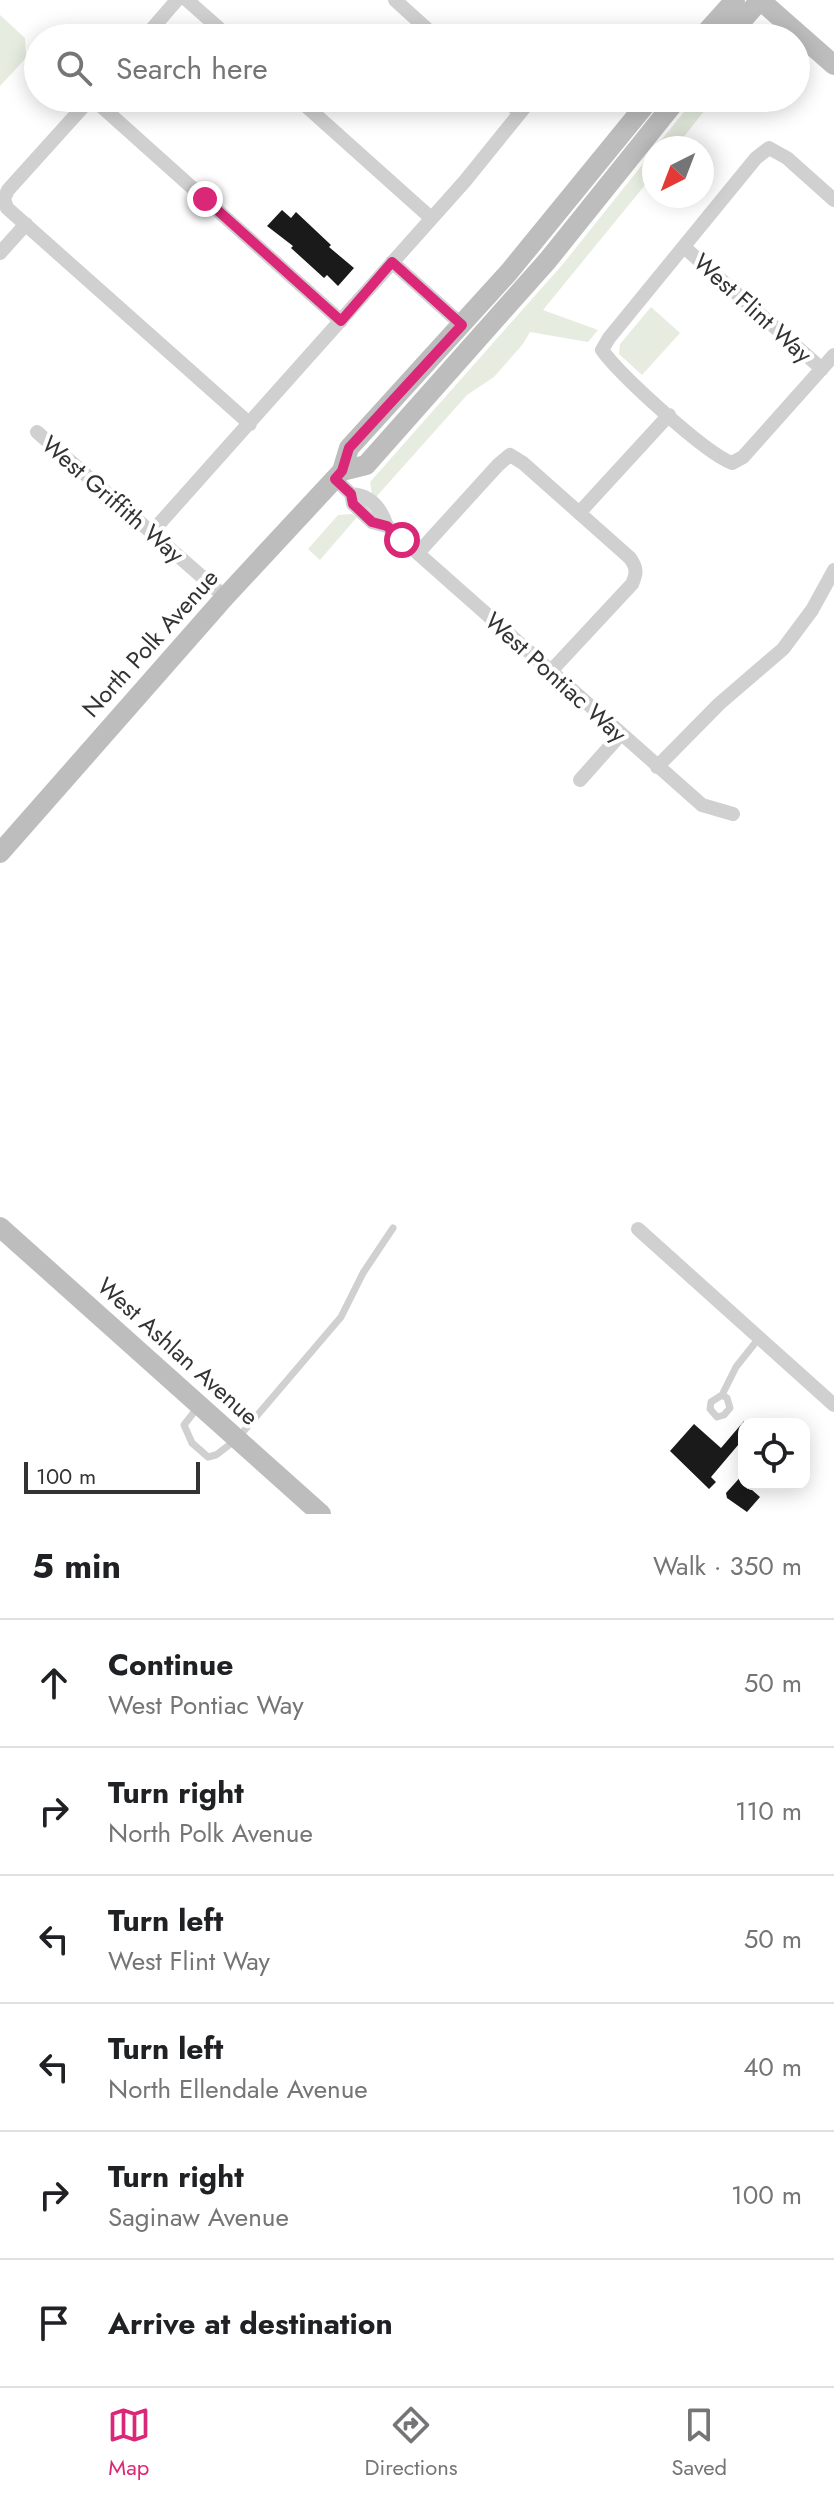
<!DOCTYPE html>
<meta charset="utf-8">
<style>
body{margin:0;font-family:Jost,sans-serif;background:#f2f2f2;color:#202124}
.controls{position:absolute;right:24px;bottom:24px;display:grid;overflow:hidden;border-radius:16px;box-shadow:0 4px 20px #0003}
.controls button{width:72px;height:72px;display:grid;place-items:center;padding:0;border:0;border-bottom:2px solid #e0e0e0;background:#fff;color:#202124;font:40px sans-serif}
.compass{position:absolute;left:642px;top:136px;width:72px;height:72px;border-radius:50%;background:#fff;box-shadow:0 4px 20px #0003;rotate:222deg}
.scale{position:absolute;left:24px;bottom:20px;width:176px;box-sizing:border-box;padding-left:8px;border:4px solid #333;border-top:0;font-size:22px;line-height:28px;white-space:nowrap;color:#333;-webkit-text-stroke:6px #fff;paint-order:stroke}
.stop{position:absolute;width:24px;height:24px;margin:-18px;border:6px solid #db2777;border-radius:50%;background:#fff}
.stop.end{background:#db2777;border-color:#fff;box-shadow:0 2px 8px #0008}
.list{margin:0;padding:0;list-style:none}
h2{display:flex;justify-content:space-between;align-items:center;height:104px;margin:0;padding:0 32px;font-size:34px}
h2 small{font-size:26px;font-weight:400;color:#757577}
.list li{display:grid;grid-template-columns:52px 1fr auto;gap:24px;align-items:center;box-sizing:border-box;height:128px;padding:0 32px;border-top:2px solid #e0e0e0}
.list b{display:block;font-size:30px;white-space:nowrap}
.list p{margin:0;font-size:26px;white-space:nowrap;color:#757577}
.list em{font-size:26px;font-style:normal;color:#757577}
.icon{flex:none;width:44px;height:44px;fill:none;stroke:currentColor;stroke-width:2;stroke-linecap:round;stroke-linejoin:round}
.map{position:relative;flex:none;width:834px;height:1514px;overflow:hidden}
.search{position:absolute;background:#fff;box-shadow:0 4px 20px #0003;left:24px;right:24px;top:24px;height:88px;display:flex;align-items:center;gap:20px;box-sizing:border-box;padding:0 28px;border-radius:44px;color:#757577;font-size:30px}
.sheet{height:872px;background:#fff}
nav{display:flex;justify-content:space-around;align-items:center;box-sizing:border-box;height:112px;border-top:2px solid #e0e0e0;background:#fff;font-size:22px;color:#757577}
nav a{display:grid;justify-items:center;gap:4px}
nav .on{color:#db2777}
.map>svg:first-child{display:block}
</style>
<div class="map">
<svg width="834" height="1514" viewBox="0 0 834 1514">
<rect width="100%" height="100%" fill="#fff"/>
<!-- green -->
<path fill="#e6ecdf" d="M0,15L25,38L26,58L0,86Z
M695,98H718L705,110L675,148H655Z
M654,150V174L543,310L598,330L588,342L530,332L523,344L494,377L467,395L376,497L372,494L370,482L563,264Z
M651,307L680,333L642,375L619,354L620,344Z
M352,514L357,517L320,560L308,549L338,515Z"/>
<!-- building -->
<path fill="#1a1a1a" d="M282,210L291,218L296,212L331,245L329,247L354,268L338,286L327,275L324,278L291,248L293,246L267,226Z
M744,1421V1438L711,1477L716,1482L709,1489L670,1451L694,1424L721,1448Z
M744,1473V1484H756L752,1490L760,1497L747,1512L727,1498L726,1493Z"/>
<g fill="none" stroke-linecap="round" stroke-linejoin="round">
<!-- lane -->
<path stroke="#d0d0d0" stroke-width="7" d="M722,1395L727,1398L730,1408L724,1415L717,1417L710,1409L711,1402L722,1395L736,1367L759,1338
M198,1407L184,1425L192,1443L208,1457L216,1455L237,1439L341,1317L363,1273L393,1228"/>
<!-- street -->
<path stroke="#d0d0d0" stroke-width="14" d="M187,0L230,38
M395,0L437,38
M144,38L177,0
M91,98L8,190L4,199L7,208L250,424
M92,98L341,321
M297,98L431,218
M504,98L520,113
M834,200L787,158L769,148L756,158L609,338L602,350C620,375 705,453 732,463L743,457L834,355
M684,247L822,369
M0,253L26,224
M392,262L462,325
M37,432L225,597
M335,479L351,494L353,504L372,522L387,526C381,508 370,495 351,494
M579,513L669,415
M387,526L702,805L733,814
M151,533L465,181L532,98
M418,553L498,465L510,455L523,463L630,558C637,568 637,573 632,584L551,671
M657,767L719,704L783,649L812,610L834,570
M580,780L621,734
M638,1229L834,1405"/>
<!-- secondary -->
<path stroke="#bdbdbd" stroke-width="20" d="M701,38L735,0
M727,38L760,0L834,65
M342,471L366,465L548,260L678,98
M0,853L225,597L342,471L349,448L509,272L651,98
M0,1227L321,1514"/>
</g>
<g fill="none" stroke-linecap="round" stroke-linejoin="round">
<!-- route -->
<path stroke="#db2777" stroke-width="10" d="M205,199L341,321L392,262L462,325L349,448L342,471L335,479L351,494L353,504L372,522L387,526L402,540"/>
</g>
<g text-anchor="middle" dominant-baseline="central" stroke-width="8" stroke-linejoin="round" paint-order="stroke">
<!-- street labels -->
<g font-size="24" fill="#333" stroke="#fff">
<text transform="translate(753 308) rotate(42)">West Flint Way</text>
<text transform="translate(113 499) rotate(41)">West Griffith Way</text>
<text transform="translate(150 643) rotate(-48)">North Polk Avenue</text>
<text transform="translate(556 677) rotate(42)">West Pontiac Way</text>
<text transform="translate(178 1351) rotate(42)">West Ashlan Avenue</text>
</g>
</g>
</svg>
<div class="controls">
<button><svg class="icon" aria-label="locate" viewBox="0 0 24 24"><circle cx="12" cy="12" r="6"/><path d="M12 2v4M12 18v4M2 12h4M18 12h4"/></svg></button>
</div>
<svg class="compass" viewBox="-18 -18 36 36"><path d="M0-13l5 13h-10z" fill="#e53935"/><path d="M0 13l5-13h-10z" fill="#757577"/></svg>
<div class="scale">100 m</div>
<div class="stop" style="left:402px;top:540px"></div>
<div class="stop end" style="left:205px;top:199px"></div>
<div class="search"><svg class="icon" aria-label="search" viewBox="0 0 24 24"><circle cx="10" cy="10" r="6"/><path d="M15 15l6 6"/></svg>Search here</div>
</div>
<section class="sheet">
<h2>5 min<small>Walk · 350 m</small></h2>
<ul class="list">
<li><svg class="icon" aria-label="ahead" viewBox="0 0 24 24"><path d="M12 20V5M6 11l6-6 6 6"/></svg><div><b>Continue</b><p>West Pontiac Way</p></div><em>50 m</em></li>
<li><svg class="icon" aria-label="right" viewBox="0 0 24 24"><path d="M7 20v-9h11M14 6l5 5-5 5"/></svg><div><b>Turn right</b><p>North Polk Avenue</p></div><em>110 m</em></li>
<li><svg class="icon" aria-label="left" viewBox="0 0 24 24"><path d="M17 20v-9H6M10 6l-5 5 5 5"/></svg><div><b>Turn left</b><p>West Flint Way</p></div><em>50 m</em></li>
<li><svg class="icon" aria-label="left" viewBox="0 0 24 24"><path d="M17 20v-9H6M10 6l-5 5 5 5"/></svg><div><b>Turn left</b><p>North Ellendale Avenue</p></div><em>40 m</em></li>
<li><svg class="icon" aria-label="right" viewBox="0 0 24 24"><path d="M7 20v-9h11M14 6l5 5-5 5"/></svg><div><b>Turn right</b><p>Saginaw Avenue</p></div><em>100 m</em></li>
<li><svg class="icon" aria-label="arrive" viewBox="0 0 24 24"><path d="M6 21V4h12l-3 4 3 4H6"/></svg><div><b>Arrive at destination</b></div></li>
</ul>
</section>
<nav>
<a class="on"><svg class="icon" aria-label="map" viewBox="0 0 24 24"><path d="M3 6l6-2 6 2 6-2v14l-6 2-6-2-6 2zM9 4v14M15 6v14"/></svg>Map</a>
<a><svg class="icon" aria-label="directions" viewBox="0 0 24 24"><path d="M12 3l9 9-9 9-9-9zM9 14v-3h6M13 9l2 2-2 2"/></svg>Directions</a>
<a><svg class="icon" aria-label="saved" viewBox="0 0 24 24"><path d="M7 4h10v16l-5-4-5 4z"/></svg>Saved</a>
</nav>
